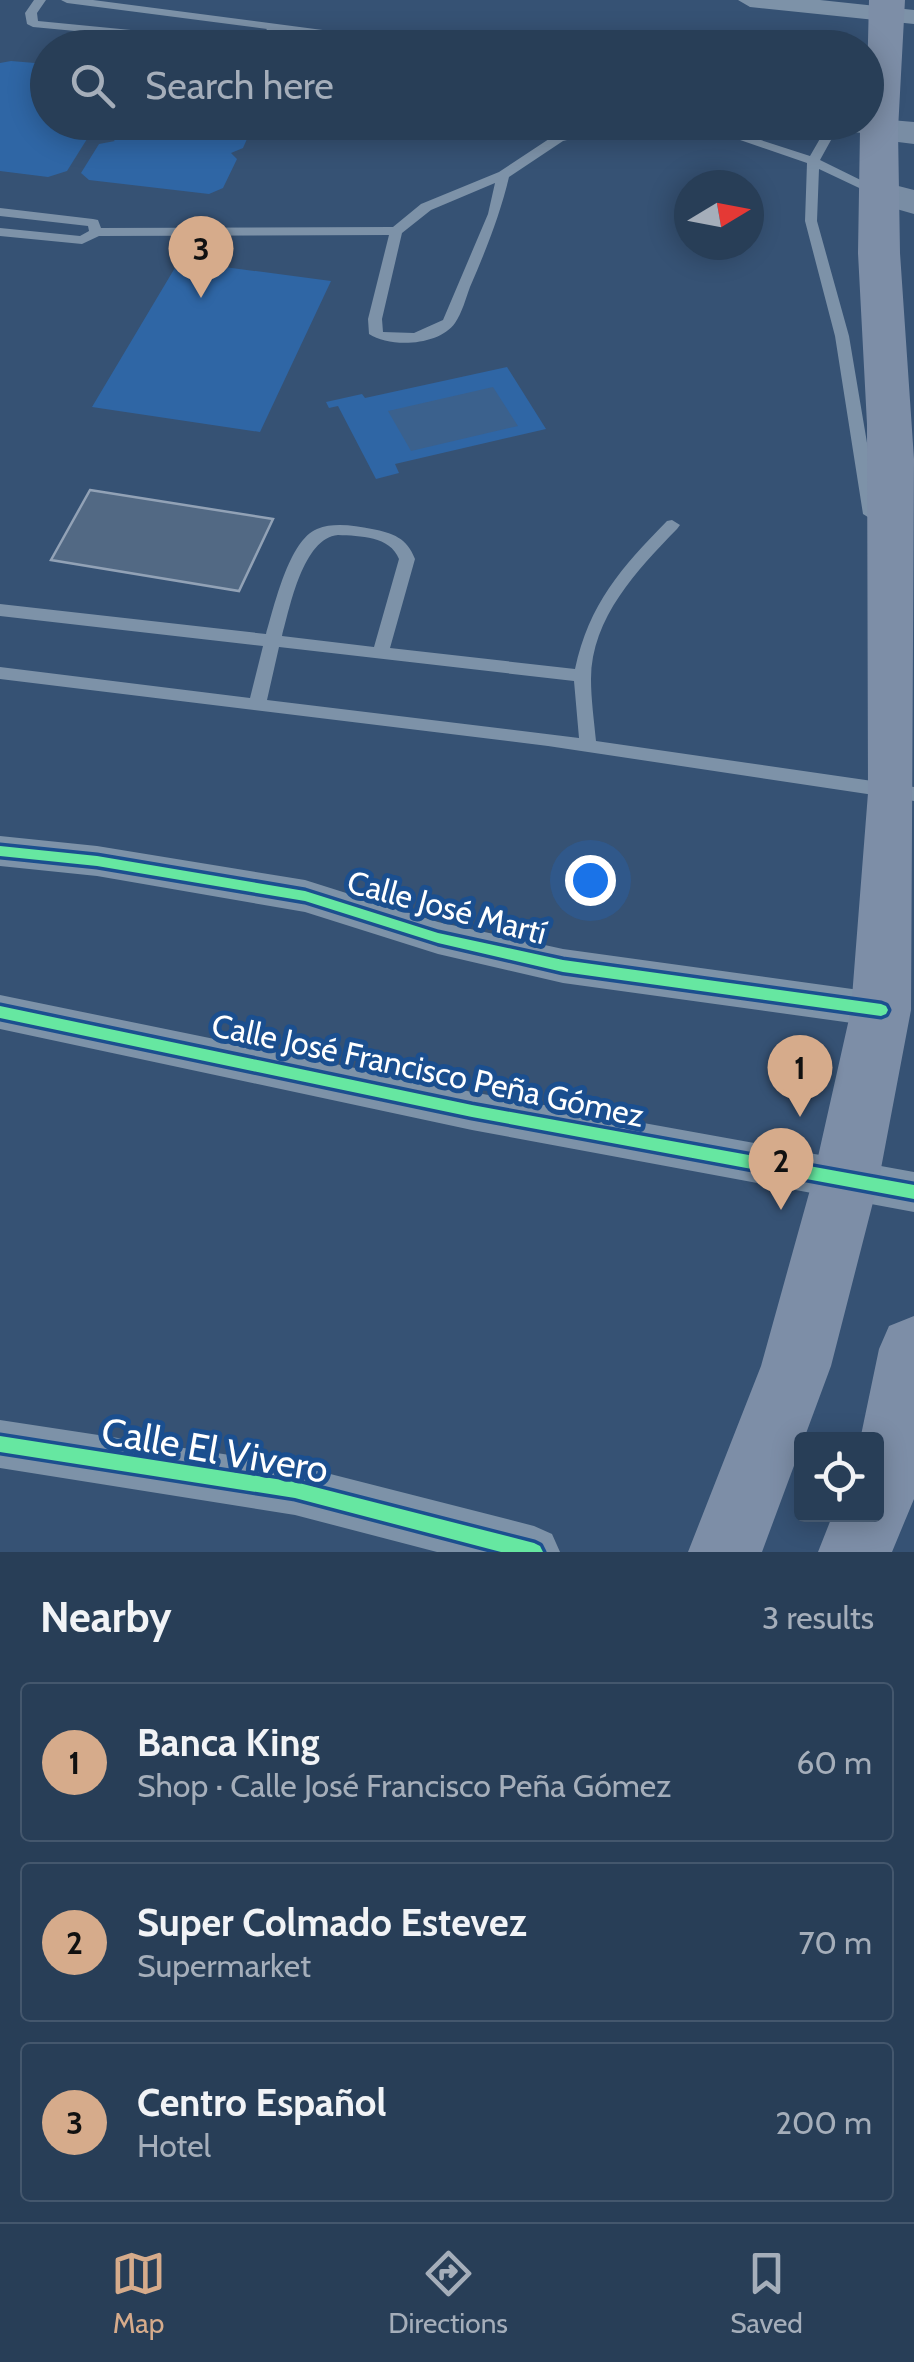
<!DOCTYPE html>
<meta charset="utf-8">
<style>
body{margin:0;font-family:Cabin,sans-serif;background:#30455d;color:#f1f3f6}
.controls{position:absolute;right:30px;bottom:30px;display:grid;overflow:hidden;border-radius:10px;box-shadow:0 5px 25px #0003}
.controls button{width:90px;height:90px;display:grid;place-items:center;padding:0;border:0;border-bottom:2px solid #44576d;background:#283e57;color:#f1f3f6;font:50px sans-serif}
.compass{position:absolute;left:674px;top:170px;width:90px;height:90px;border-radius:50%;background:#283e57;box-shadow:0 5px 25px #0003;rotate:80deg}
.you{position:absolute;left:590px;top:880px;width:35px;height:35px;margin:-25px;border:8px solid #fff;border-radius:50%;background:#1a73e8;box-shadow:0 0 0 15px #1a73e833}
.badge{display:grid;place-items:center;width:65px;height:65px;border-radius:50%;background:#d6ab8b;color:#111;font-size:32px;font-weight:700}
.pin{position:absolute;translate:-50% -82px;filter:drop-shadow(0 2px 5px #0008)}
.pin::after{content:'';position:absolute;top:52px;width:35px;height:30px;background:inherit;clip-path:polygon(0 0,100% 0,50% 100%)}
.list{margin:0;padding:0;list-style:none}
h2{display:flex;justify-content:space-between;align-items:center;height:130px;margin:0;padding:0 40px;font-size:42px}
h2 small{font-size:32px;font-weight:400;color:#a5aeba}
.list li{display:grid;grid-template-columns:65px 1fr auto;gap:30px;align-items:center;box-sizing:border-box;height:160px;margin:0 20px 20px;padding:0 20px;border:2px solid #44576d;border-radius:10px}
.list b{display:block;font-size:38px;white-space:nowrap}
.list p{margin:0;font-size:32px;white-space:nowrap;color:#a5aeba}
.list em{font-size:32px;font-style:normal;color:#a5aeba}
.icon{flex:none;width:55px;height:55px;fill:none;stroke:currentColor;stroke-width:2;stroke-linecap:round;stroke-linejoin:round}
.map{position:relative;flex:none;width:914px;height:1552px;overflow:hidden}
.search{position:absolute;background:#283e57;box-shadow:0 5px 25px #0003;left:30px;right:30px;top:30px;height:110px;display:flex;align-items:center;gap:25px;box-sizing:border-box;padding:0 35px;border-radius:55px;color:#a5aeba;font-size:38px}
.sheet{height:670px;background:#283e57}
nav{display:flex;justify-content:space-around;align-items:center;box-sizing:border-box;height:140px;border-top:2px solid #44576d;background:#283e57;font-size:28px;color:#a5aeba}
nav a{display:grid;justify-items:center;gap:5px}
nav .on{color:#d6ab8b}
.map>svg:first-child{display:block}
</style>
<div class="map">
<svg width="914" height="1552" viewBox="0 0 914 1552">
<rect width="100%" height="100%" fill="#365274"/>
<!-- green -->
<path fill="#2f66a5" d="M11,61L47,64L48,122L97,123L67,171L48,177L0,171V63Z
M114,123L253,122L254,123L243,148L231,153L237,159L223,188L209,194L89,180L81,173L99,144L115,141L107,135Z
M179,261L331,281L260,432L92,407Z
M507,367L546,429L395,464L399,473L376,479L338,406L329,408L326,402L362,394L365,398Z"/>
<!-- water -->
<path fill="#3b618d" d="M493,387L518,426L411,451L388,411Z"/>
<!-- building -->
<path fill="#526984" stroke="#92a2b6" stroke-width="2.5" d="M90,490L273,519L239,591L51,560Z"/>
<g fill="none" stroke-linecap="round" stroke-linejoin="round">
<!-- lane -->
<path fill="#7d92a8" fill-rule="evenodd" d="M34,0H46L37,13L38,21L234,40L260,38L267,29L67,3L61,0H93L437,45L442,48H406L278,31L267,43L234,46L33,27L27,24L25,13Z
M614,122H639L563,141L509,177C500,215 486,250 470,287C466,298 462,313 455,323C439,346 390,348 369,334L368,319L389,235L99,236L82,244L0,236V228L80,236L89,231L88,226L0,216V208L93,219L98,220L101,228L393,227L421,204L499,172L555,135ZM495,183L488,214L443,320L414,333L383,332L382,319L402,233L431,210Z
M652,122H693L694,124C685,130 662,128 652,122Z
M765,122C795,122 863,118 885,130L879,134L836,131L820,160L885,192L874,195L819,169L817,221L849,336L879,514L876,518L871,519L863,514L835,336L805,221L807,163L717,132L727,129L810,156L825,130L771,126Z
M672,520L680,525L677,529C638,569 591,618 591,679C591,699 594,720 596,741L914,787V801L548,746L0,679V667L250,698L263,646L0,616V604L266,634C274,607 289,540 317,529C335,522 354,526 372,529C393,533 407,538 415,559L390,648L575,669C589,604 621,568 667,521ZM338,535C360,536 390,536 399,559L374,647L282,636C290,607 303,538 338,535ZM279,647L574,681L579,738L267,700Z"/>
<!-- street -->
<path fill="#7d92a8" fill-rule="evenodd" d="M738,0H820L914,10V24L750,7Z
M0,836L97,846L305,880L438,922L563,949L881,993L896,998L902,1010L896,1022L881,1027L563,983L438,954L305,912L97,876L0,866Z
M0,995L472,1092L914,1172V1212L472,1130L0,1029Z
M0,1420L295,1465L534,1526L552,1534L560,1552H437L295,1515L0,1468Z"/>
<!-- secondary -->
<path fill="#798da4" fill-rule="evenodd" d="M879,119L914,122V144L866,138L861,130L866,122Z
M879,181L914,190V214L865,200L860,192L865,184Z"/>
<!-- primary -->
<path fill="#7d8ea7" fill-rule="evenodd" d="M869,0H905L898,130L900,253L914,459L911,1010L879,1179L831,1366L762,1552H688L761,1366L813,1179L851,1010L868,793L867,424L858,253L860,130V122H866Z
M914,1316V1499L892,1552H818L833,1514H876V1440H860L879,1349L889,1326Z"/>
<!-- cycleway casing -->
<g stroke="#1b4f8f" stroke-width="7">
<path id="cycleway" d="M0,846L97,856L305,891L438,933L563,960L881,1004L886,1006L888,1010L886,1014L881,1016L563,972L438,943L305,901L97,866L0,856Z
M0,1006L472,1105L914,1185V1199L472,1117L0,1018Z
M0,1436L295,1482L534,1543L540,1546L543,1552H501L295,1498L0,1452Z"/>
</g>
<!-- cycleway -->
<use href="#cycleway" fill="#66e7a1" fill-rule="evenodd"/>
</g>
<g text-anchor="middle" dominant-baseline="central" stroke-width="10" stroke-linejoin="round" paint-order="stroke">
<!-- street labels -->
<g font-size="32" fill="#fff" stroke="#1b4f8f">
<text transform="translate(447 907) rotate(15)">Calle José Martí</text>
<text transform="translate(428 1070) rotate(12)">Calle José Francisco Peña Gómez</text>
</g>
<!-- near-street labels -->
<g font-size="38" fill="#fff" stroke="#1b4f8f">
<text transform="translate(215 1450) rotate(10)">Calle El Vivero</text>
</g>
</g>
</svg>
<div class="controls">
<button><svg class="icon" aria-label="locate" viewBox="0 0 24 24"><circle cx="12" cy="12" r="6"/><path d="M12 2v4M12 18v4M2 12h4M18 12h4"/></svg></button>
</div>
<svg class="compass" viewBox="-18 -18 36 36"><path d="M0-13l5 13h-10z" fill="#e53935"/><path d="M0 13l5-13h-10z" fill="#a5aeba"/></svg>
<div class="you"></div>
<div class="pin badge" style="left:800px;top:1117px">1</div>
<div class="pin badge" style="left:781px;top:1210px">2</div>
<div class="pin badge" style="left:201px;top:298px">3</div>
<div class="search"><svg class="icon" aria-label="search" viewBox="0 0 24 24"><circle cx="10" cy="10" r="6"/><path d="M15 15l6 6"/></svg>Search here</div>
</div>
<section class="sheet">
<h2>Nearby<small>3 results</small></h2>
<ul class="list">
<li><span class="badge">1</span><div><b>Banca King</b><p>Shop · Calle José Francisco Peña Gómez</p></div><em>60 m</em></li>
<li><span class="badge">2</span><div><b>Super Colmado Estevez</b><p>Supermarket</p></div><em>70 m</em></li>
<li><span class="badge">3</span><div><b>Centro Español</b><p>Hotel</p></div><em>200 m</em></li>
</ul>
</section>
<nav>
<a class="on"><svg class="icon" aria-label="map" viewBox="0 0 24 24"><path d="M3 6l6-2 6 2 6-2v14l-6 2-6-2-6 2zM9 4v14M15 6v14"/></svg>Map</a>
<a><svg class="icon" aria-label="directions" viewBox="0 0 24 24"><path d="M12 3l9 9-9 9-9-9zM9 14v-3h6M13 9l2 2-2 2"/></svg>Directions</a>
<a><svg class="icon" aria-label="saved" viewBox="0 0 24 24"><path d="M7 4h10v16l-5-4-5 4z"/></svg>Saved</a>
</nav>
